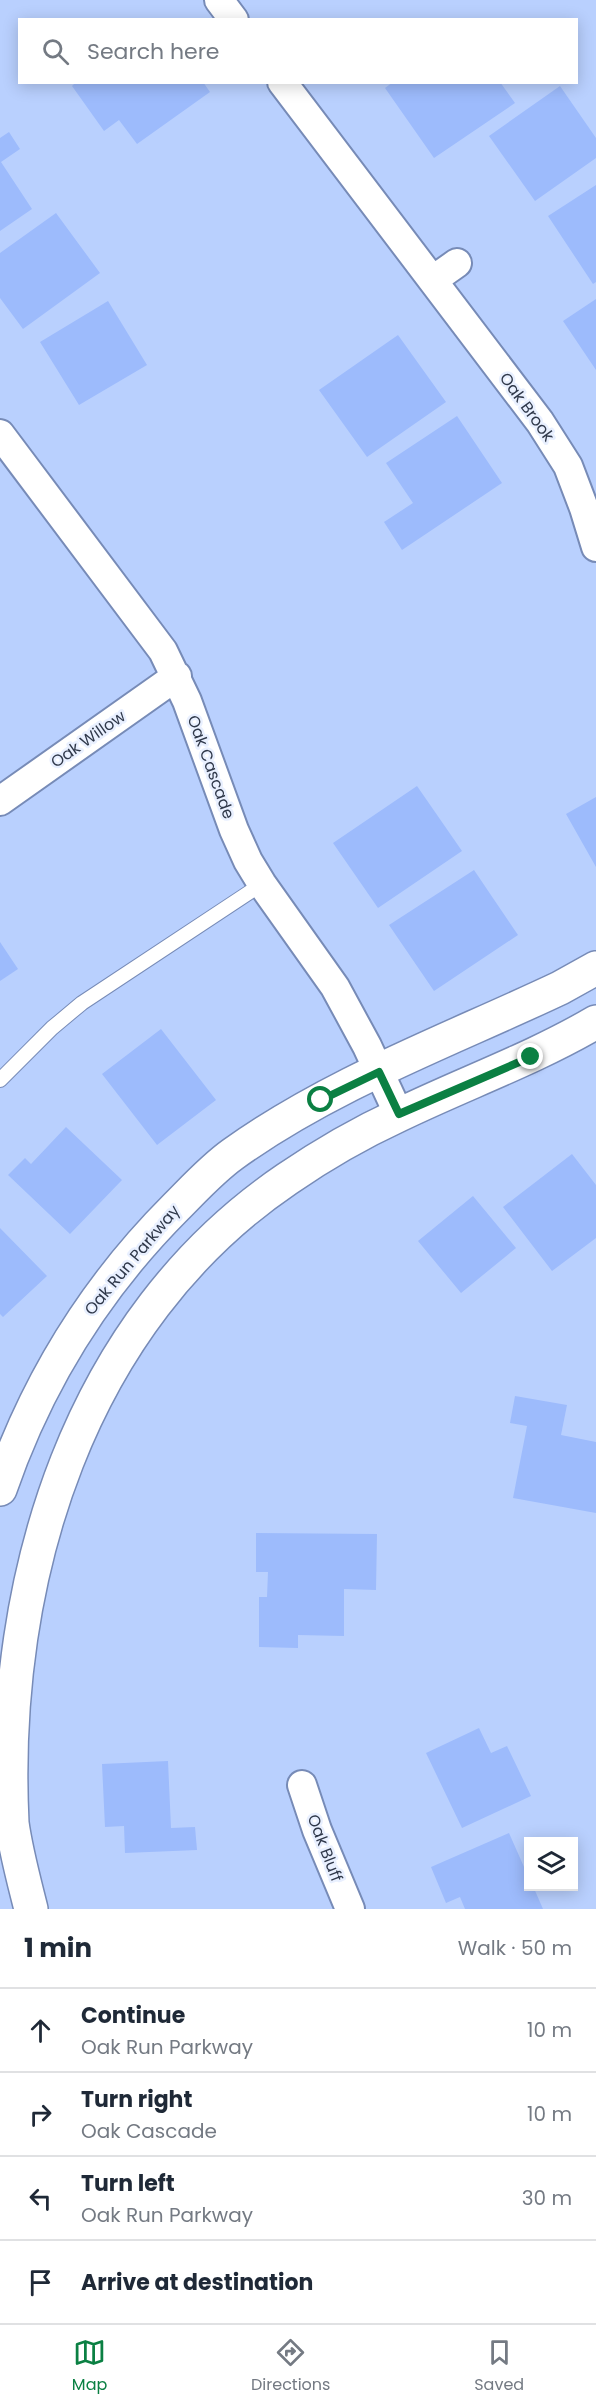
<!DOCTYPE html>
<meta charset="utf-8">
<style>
body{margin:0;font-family:Poppins,sans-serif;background:#f6f6f7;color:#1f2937}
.controls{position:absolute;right:18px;bottom:18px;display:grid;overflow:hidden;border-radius:0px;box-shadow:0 3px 15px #0003}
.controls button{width:54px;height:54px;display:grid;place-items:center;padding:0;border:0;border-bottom:2px solid #e0e1e3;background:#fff;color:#1f2937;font:30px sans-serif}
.stop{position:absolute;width:18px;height:18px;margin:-14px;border:4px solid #0b8043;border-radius:50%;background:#fff}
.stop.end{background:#0b8043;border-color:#fff;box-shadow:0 2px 6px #0008}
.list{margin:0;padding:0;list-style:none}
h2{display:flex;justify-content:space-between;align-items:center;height:78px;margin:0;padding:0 24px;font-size:26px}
h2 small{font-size:20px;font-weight:400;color:#747a83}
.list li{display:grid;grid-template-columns:39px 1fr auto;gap:18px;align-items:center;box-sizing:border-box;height:84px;padding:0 24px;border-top:2px solid #e0e1e3}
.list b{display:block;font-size:22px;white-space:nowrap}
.list p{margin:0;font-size:20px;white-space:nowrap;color:#747a83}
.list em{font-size:20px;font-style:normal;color:#747a83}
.icon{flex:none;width:33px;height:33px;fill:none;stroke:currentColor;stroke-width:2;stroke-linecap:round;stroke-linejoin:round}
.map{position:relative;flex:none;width:596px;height:1909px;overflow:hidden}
.search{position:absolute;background:#fff;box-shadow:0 3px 15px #0003;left:18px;right:18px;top:18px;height:66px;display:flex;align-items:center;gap:15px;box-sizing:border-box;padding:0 21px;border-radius:0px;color:#747a83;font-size:22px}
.sheet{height:414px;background:#fff}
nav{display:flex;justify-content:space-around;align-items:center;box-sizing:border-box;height:84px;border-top:2px solid #e0e1e3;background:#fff;font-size:16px;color:#747a83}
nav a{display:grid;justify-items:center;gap:3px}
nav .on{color:#0b8043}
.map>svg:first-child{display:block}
</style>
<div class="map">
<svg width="596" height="1909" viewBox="0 0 596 1909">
<rect width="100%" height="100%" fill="#b9d0fe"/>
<!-- building -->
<path fill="#9dbbfc" d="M76,82H203L210,92L137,144L119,120L104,131L72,86Z
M393,82H500L515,103L434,158L385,88Z
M560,86L596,138V158L535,201L489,136Z
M9,132L20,149L1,162L32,209L0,231V138Z
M596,185V282L593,284L548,216Z
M56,213L100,273L23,329L0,298V253Z
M596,299V370L563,321Z
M108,301L147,365L79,405L40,342Z
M398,335L446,402L367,457L319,390Z
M457,416L502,483L402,550L384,522L413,503L386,463Z
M417,786L462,851L378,908L333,843Z
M596,797V867L566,814Z
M474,870L518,935L434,991L389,925Z
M0,942L18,969L0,981Z
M161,1029L216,1100L157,1145L102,1074Z
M66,1127L122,1180L70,1234L8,1175L25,1158L31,1164Z
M572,1154L596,1185V1238L552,1271L503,1207Z
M473,1196L516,1248L461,1293L418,1241Z
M0,1228L47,1276L3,1317L0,1314Z
M515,1396L567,1405L561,1435L596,1442V1513L513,1498L527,1426L510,1423Z
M256,1533L377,1534L376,1590L344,1589V1636L298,1635V1648L259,1647V1597H267L268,1572H256Z
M479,1728L491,1753L507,1746L531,1796L462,1828L426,1753Z
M168,1761L171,1828L195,1827L197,1850L125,1853L124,1826L105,1827L102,1764Z
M509,1833L528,1876V1886H533L543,1909H465L460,1897L446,1903L431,1867Z"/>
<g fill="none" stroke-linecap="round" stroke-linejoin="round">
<!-- service casing -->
<g stroke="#778bb7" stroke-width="16">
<path id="service" d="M0,1080L52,1028L82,1003L262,884"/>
</g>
<!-- minor casing -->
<g stroke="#778bb7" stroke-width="32">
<path id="minor" d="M219,0L234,20
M282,82L540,422L568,466L584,508L596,547
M433,280L457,263
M0,434L163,651L187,701L234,830L248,861L262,884L335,987L367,1046L399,1115
M0,801L177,676
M302,1785L317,1830L350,1909"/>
</g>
<!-- tertiary casing -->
<g stroke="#778bb7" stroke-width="36">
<path id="tertiary" d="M0,1489C37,1382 96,1287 176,1207C194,1189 212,1169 233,1154C332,1083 450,1040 560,988L596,968
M31,1909C24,1881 16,1852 12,1823C0,1577 79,1320 287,1179C322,1155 360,1133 399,1115C465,1083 533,1059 596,1022"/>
</g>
<!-- service -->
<use href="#service" stroke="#fff" stroke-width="14"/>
<!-- minor -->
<use href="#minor" stroke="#fff" stroke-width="28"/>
<!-- tertiary -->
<use href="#tertiary" stroke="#fff" stroke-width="33"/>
</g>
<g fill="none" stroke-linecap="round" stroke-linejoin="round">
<!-- route -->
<path stroke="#0b8043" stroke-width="8" d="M321,1100L379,1072L399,1114L531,1057"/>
</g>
<g text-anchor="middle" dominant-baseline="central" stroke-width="5" stroke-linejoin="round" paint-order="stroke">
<!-- street labels -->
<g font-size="16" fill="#2f384a" stroke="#e9f0ff">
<text transform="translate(527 407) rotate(54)">Oak Brook</text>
<text transform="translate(88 739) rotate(-35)">Oak Willow</text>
<text transform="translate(211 767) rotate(70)">Oak Cascade</text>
<text transform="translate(132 1260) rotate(-50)">Oak Run Parkway</text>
<text transform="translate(325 1848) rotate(69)">Oak Bluff</text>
</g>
</g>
</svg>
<div class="controls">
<button><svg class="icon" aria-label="layers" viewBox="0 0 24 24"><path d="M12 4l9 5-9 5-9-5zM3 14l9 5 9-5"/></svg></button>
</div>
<div class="stop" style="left:321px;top:1100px"></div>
<div class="stop end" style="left:531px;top:1057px"></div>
<div class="search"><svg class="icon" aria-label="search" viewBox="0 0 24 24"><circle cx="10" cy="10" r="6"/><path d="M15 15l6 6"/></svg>Search here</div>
</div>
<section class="sheet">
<h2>1 min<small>Walk · 50 m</small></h2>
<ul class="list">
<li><svg class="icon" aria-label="ahead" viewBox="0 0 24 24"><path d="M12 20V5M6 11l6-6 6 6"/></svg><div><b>Continue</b><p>Oak Run Parkway</p></div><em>10 m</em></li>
<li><svg class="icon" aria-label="right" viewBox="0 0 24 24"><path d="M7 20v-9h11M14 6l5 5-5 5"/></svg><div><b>Turn right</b><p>Oak Cascade</p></div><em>10 m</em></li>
<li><svg class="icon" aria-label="left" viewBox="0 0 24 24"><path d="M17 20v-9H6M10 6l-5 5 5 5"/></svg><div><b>Turn left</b><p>Oak Run Parkway</p></div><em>30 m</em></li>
<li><svg class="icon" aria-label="arrive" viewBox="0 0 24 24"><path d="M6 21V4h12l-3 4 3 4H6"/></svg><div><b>Arrive at destination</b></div></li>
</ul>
</section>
<nav>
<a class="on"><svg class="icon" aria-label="map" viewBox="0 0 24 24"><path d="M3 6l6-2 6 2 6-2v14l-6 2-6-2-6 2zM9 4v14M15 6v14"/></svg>Map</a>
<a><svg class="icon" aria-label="directions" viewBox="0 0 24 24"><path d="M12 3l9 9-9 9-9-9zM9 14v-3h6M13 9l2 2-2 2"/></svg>Directions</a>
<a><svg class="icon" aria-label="saved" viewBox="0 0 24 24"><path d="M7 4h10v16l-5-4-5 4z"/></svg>Saved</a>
</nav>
